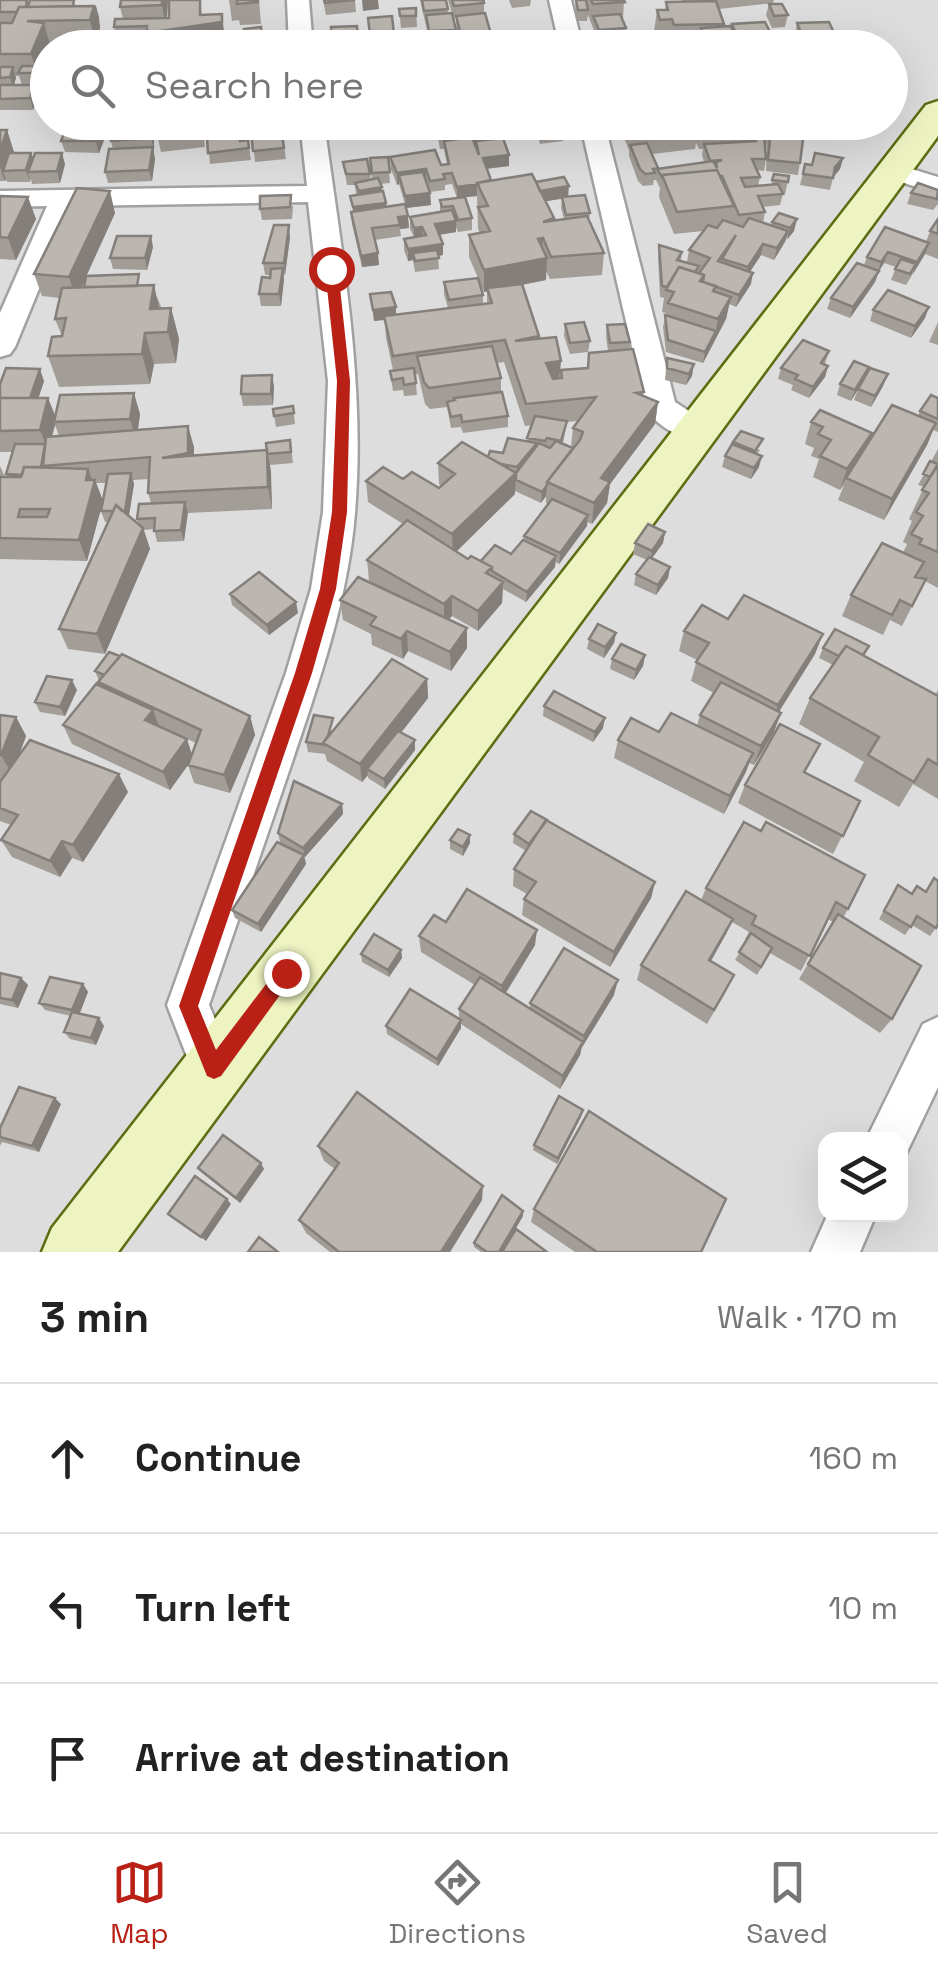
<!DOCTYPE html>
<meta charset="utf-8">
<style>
body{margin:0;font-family:"Space Grotesk",sans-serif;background:#f6f6f6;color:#222}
.controls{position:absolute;right:30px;bottom:30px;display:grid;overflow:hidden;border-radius:20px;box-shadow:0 10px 40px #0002}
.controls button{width:90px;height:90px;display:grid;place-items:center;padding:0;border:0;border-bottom:2px solid #e0e0e0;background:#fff;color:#222;font:50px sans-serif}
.stop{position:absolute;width:30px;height:30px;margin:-22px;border:8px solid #ba2116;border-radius:50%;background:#fff}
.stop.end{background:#ba2116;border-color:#fff;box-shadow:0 2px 10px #0008}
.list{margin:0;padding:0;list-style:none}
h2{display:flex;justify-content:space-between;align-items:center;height:130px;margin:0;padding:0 40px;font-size:42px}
h2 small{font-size:32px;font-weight:400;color:#767676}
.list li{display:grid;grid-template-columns:65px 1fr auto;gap:30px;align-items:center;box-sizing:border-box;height:150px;padding:0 40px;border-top:2px solid #e0e0e0}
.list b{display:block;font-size:38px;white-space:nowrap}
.list em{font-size:32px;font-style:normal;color:#767676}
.icon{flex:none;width:55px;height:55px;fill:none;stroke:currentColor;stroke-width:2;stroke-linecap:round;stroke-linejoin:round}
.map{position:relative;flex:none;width:938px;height:1252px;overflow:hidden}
.search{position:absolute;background:#fff;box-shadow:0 10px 40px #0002;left:30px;right:30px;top:30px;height:110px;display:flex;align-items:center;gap:25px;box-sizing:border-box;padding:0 35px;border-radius:55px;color:#767676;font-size:38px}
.sheet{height:580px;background:#fff}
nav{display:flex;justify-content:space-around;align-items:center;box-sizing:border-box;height:140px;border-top:2px solid #e0e0e0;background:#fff;font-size:28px;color:#767676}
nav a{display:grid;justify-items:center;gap:5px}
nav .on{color:#ba2116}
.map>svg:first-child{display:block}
</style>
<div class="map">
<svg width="938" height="1252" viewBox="0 0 938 1252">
<rect width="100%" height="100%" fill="#efede7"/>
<!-- residential -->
<path fill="#dedddd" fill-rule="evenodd" d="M0,0H938V1252H0ZM48,48H890V122H48ZM826,1140H900V1214H826Z"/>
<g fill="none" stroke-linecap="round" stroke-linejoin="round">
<!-- street casing -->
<g stroke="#a1a1a1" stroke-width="5">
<path id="street" d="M287,0H309L313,48H289Z
M549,0H571L583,48H560Z
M300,122H324C341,250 366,381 355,513C348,601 318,685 290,768C263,847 236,926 209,1005L236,1069L230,1085L214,1091L198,1085L167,1005L286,673L311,589L323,512L328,381L308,202L73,206L15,347L10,354L0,357V313L47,206L0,207V191L307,186Z
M580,122H604L675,402L706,422L711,430L706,438C686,444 656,426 646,408Z
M895,164L938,177V194L886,177L882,172Z
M938,1017V1087L905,1156L900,1158V1140H866L923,1024Z
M828,1214H876L860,1252H811Z"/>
</g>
<!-- secondary casing -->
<g stroke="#5c6c11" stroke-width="5">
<path id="secondary" d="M938,101V136L118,1252H42L52,1228L926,105Z"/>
</g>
<!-- street -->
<use href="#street" fill="#fff" fill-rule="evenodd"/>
<!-- secondary -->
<use href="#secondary" fill="#edf3c1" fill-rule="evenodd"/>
</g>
<!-- wall -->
<path fill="#a29d97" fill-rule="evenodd" d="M0,0L96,6L100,28L96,39L117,38L114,27L123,19L120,7L121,0H168L167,18L200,0L202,15L222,14L224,33L169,47V42L149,44L148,38H127L129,44L147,42L148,48L92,42L49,43L50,45L48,48L39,73L40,78L37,85H22L19,76H16L14,85L37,96L33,110H0Z
M229,0H259L261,24L240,25L239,20L232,21Z
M323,0H355L356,12L326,15Z
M420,0H446L448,13H452L448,0H485V2H484V13L494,48H459L457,37L456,17H454L456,41L430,43Z
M509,0H531L530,6L512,8Z
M576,0H624L623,20L626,28L625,39L598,41L588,15L587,21H578L575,10Z
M682,0H774L773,3L719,9L724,26H729V24L778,48H698V46L638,48L639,43L657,40L654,32L657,10H665L666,2H683Z
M769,4L788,15L785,27L772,28L766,15Z
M416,8L417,27L401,28L399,9Z
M392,16L394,45L371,47L368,18Z
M797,23L841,48H793Z
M261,27L264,48H222L240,40L245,39Z
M358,39V48H333L332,40Z
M890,52L899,61L896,73H890Z
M118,122H154L153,150L155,159L152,181L108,183L105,172L113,149L111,141Z
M202,122L205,147L161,152L156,130Z
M206,122H280L286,159L255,162L251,128L237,130L240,141L248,140L251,160L210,164Z
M435,122H496V131L474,133L471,129L476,148V141L509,155V166L487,169L491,180L536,182L568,196L590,213L589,220L604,253L602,275L550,279L546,271V280L522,285L539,339L560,378L561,370L588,368L608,351L606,336L607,325L630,342L629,350L644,392L643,396L658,402L655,424L610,484L607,503L592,524L587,522V526L559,564L555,562V567L526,602L503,589L502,603L478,631L452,616L449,619L467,648L451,671L408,651L403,659L372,645L371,634L343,620L340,600L386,590L369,581L367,560L403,524L368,502L366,481L403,479L439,488L441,486L439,484L438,463L488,457L503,453L527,441L532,425L525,426L504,362L497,363L501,378V392L508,416V427L463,433L461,427L451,428L447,407L430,409L425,404L418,374L415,375L417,395L404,396L403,390L393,391L390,371L393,370L386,338L385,320L374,321L370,294L396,307V314L448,308L444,294V282L478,278L469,257V235L480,233L478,229L477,196L465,197L472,218V230L458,232L456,227V232L440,235L443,255L438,256L439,269L415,272L413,260L408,261L404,250V239L414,237L410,229V217L440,212V200L457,198L452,184L445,185V190L430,192L431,205L406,208L409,228L400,229L401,236L375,240L379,265L362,267L352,224L351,212H353L350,196L356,195L355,185H347L343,162L370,174L371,180L372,179L370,158L388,157L390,183L380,184L387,207L405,204L399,184L397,185L391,169L390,157L441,165L447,164L444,149H440ZM562,199L561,208L564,219L554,221L546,201ZM478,279L484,292L487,291V303L483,304V295ZM578,421L573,428L571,447L563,444L567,422ZM515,491L541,503L546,496V503L548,504L524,536L523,540L511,554L481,561L468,559L456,551L515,494Z
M534,122H561L564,130L563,141L540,144Z
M626,122H817L816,130L805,128L798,175L766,171L767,150L765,137L766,159L764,171L757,170L760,177L758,186L771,185L774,174L789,176L785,194H783L780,205L763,207L765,212L763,223L771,225L772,222L794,231L786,239L774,260L761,255L750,272L751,284L736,307L729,304L726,319L703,363L666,352L663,327L666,313L662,312L664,298L660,297L658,257L659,245L682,252L681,260L687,262L689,250L703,231L674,234L659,197L660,188L656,180H654L653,185L643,186L638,181L629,156V150L624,138ZM696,143L699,149H703L702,155L704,162L658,169L652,154L695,149Z
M103,124L106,135L99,153L65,152L61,141Z
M0,130H7L14,153H31L33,158L65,164L60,183L32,184L31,179L30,182H7L6,179L5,181H0Z
M843,158L840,169L833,177L830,190L800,185L805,164L812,165Z
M938,190V204L933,210L907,204L911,193Z
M0,196L36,219L16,260L0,259Z
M293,206L292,219L262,220L260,209Z
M115,213L86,276L142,285L157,297L162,309L171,308L179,339L176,363L154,364L150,384L59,387L48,356L62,336L55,319L60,298L42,296L34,274Z
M938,219V259L925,254L906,285L891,280L896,267L884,263L879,271L875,282L850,318L827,309L831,298L864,265L867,257L926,242L930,231Z
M290,237L285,275H284L281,306H261L259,294L270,275H265L263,263Z
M153,247L147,270L113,269L110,258Z
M873,310L925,318L911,338L870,321Z
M938,322V345L929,342Z
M565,324L590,341L588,352L570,354L564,336Z
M829,351L825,364L828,366L825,377L809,398L791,390L793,385L778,379L781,368Z
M667,358L692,376L686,385L665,380Z
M869,367L865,377L883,386L871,407L854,400L858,389L851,401L837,395L840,384Z
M44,381L38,398L55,417L140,414L138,430L194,447V455L266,450L290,440L293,463L270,465L272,509L187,513L184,541L157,542L154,529L144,530L150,549L105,654L68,649L59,629L108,522H105L101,511L106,483H96L103,501L87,561L0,559V466L5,477H8L6,474L13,452H0V384ZM55,425L59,436L52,437ZM149,479L148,493L151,503L137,519L138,524L129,516L134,484L133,480Z
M274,386L273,405L243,406L241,394Z
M938,398V432L933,430L927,445L884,520L838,500L844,485L840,490L813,477L819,459L811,456L814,448L805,444L811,422L868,443L918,416L920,411Z
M293,406L295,424L276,427L273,409Z
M733,442L760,450L757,454L759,467L751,479L722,467L725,456Z
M938,449V588L925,581L902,626L890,620L883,635L842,616L851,595L903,553L907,544L903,542L912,521L909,519L924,487L918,485Z
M665,532L663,543L652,558L670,567L668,578L656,595L634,585L636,574L647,560L633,554L635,543Z
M230,594L298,613L269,635L232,605Z
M728,619L815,654L779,712L774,732L754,765L749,763L724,814L614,758L618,740L697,726L700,715L714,693L691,681L697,660L679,651L684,631Z
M616,633L614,643L604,658L587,649L589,639Z
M869,646L864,656L935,695L938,690V799L913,784L899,807L854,781L864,762L799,724L810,698L833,665L819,658L823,648Z
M645,655L643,666L634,680L610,669L612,659Z
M95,671L250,716L255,735L230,793L194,783L188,765L170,790L72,744L63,725L99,685L98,682L99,681ZM159,726L196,743L192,754Z
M427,679L428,698L401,733L415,740V750L385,789L368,778V775L362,782L327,761L325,754L308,752L306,742L335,729Z
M77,690L65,716L40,712L35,702Z
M544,706L603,728L593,742L543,716Z
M0,715L16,717L26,736L19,756L128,792L83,862L72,858L60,877L12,857L1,840L11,825L0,821Z
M811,762L805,773L860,801L833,854L738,803L745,785Z
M342,804L343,814L305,857L304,856L306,864L261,932L235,918L232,910L303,855L280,842L278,833Z
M547,820L655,882L651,898L610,967L522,915L524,899L527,894L513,886L514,869L526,851L513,843L514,834Z
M744,822L848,909L843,918L892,1019L880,1033L799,979L833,922L828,919L801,971L770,953L757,975L735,960L747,940L745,939L749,932L732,922L711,961L727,990L707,1024L637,980L641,965L701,900L706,888Z
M450,840L470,843L463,856L450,849Z
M934,878L936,928L930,936L912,925L905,935L879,919L898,885L912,894L925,891Z
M446,922L535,945L506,993L530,1008V1003L614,995L581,1049L580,1055L560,1089L461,1024V1028L438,1066L387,1034L386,1026L459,1019V1009L475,985L421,952L419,936Z
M401,950L402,958L389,977L362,962L361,954Z
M0,973L21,978L28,985L18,1008L0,1004Z
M83,984L88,992L79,1014L104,1026L96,1045L70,1039L64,1032L71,1016L45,1010L39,1003Z
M61,1104L39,1152L2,1142L0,1146V1128Z
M583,1110L557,1164L533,1150L534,1145Z
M318,1146L482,1200L450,1252H330L306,1233L299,1220L335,1169L324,1161Z
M198,1168L264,1169L240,1203L202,1173Z
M534,1209L701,1252H575L531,1222Z
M523,1216L502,1252H481L474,1247V1243Z"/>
<!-- shaded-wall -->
<path fill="#847f7b" d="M162,0H168L166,27L162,5Z
M200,0L202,25L222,14L224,33L149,44L147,33L200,15Z
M362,0H378L379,9L363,11Z
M94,6H96L99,17L100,28L95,42L90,20Z
M44,23L50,45L48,48L39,73L40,78L37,85L34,73L36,70L31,54Z
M13,67L16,78L13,89L10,77Z
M34,85L37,96L33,110L30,98Z
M151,122H154V150L151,138Z
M235,122H276V125L236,130Z
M103,124L106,135L99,153L96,141Z
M7,130L14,152L8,171H3L6,179L5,181L0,167V151Z
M153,147L155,159L152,181L149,170Z
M31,153L35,165L28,172L30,182L26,170Z
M62,153L65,164L60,183L57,171Z
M509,155V166L482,169L483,158Z
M843,158L840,169L832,179L835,167Z
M426,169V180L399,175V184L397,185V173Z
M477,184V196L457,198V187Z
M569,186L568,197L538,203V191Z
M382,187V198L360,203L359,191Z
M110,191L115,213L76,299L69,277Z
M430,193L431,205L406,208L405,196Z
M28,197L36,219L16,260L8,238Z
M386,203L387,214L354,219L353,207Z
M408,216L409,228L400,229L398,217Z
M554,218L553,241L543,238L542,259L547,258L546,280L484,292V270L538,239L543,222Z
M797,219L794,231L787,240L790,228Z
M456,221V232L436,235L435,224Z
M289,225L290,237L285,275L284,263Z
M422,227L423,238L414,240V228Z
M788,231L785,242L774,260L777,248Z
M151,236L153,247L147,270L145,258Z
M929,243L925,254L913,274L917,262Z
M443,244V255L414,260L413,253V260L408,261V249Z
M763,244L761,255L745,279L748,267Z
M888,252L884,263L877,274L881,262Z
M378,253L379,265L362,267L361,256Z
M283,268L284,280L281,306L279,294Z
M879,271L875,282L850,318L853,307Z
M753,273L751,284L736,307L739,295Z
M154,285L161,316L150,309Z
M731,297L726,319L703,363L705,352L716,331L718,319Z
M396,307V318L374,321L373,310Z
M929,307L925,318L911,338L915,326Z
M171,308L179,339L176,363L168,332Z
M145,333L154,364L150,384L142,354Z
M561,361L559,383L545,385L546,363Z
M694,364L692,376L686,385L689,374Z
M828,366L825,377L809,398L813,387Z
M869,367L865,378L851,401L855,390Z
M40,369L44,381L32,418L28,406Z
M888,374L883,386L871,407L875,396Z
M272,375L274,386L273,405L271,394Z
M134,393L140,414L136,441L130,419Z
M48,398L57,420L54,422L55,425L49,447L39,475L47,448L40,430Z
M658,402L655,424L610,484L607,503L592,524L594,503L601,478Z
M936,423L927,445L884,520L892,499Z
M188,426L194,447L193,475L162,458Z
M872,433L864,454L846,478L840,490L847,469Z
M537,443L536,454L516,478L517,467Z
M267,450L271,471L272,509L268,487Z
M762,456L759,467L751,479L754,468Z
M88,469L94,484L95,480L103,501L87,561L79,540L86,480Z
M131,473L134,484L128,521L125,511Z
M516,473L515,494L453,555L452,534Z
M547,485L546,496L541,503L542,492Z
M185,502L188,513L184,541L181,530Z
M588,515L587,526L559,564L560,553Z
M143,528L150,549L105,654L97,634Z
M665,532L663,543L650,561L652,551Z
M556,556L555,567L526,602L527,592Z
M670,567L668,578L656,595L658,585Z
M503,582L502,603L478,631V611Z
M452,596V616L444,624V604Z
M296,602L298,613L269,635L267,625Z
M467,628V648L451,671L450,652Z
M407,631L408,651L403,659L401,639Z
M616,633L614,643L604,658L605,647Z
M823,634L815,654L771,724L778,705Z
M645,655L643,666L634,680L636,670Z
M427,679L428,698L371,771L367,769L368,775L362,782L360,764Z
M72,680L77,690L65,716L60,707Z
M153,710L160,729L145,720Z
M781,713L774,732L754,765L761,746Z
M250,716L255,735L230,793L224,775Z
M16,717L26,736L12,774L1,755Z
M605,718L603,728L593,742L595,732Z
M187,739L193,758L170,790L163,772Z
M415,740V750L385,789L384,779Z
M753,753L746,772L724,814L730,796Z
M119,774L128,792L83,862L73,845Z
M342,804L343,814L305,857L303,848Z
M470,835V843L463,856V847Z
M62,841L72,858L60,877L50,861Z
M304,855L306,864L261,932L258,924Z
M655,882L651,898L610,967L614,952Z
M733,919L726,934L703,975L709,960Z
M537,930L535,945L501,1000L502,986Z
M401,950L402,958L389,977L388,970Z
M21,978L28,985L18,1008L12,1000Z
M618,980L614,995L581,1049L584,1036Z
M83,984L88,992L78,1018L72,1010Z
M99,1018L104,1026L96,1045L91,1038Z
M461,1020V1028L438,1066L437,1059Z
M583,1042L580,1055L560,1089L563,1076Z
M55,1098L61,1104L39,1152L32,1146Z
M583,1110L581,1117L557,1164L558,1158Z
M261,1163L264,1169L240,1203L236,1198Z
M483,1186L482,1200L450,1252H441Z
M227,1199L231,1204L206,1241L201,1237Z
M523,1211V1216L502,1252H499Z"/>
<!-- building -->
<path fill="#bcb6b0" stroke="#847f7b" stroke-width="2.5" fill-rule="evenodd" d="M0,0H27L26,7H19L17,12H0Z
M30,0H74L73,6L28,7Z
M121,0H162V5L120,7Z
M169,0H200V15L222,14V22L147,33V26L114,27L115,19L169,18Z
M237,0H258V2L237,4Z
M324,0H355L325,3Z
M422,0H446L448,9L424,11Z
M452,0H483L484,3L454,6Z
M576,0H586L588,10H578Z
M591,0H624L625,2L593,4Z
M716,1L724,24L674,25L672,19L660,20L657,10H668L666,2Z
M769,4H782L788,15L774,16Z
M94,6L90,20L27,21L44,23L31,54H0V23H12L19,7Z
M416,8V16H400L399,9Z
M452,13L456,30L429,31L426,15Z
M485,13L494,45L464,47L456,16Z
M620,14L626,28L599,30L593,16Z
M392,16L394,34L370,35L368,18Z
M765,22L778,48H710L701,28L730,26L736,34L732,24Z
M829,22L841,48H807L797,23Z
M357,26L358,39L332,40L331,27Z
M261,27L262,36L253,37L256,48H222V36L240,34V40L245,39L244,29Z
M213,29L222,48H161L169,47L168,41L194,38L193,31Z
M127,37V48H92V40Z
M680,37L685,48H669L667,45L668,48H642L639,43Z
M147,42L148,48H128V44Z
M890,52H895L899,61L890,62Z
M22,66H37L34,73H18Z
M0,67H13L10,77L0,78Z
M0,85H34L30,98L0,99Z
M125,122H151V138L111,141L113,124Z
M155,122H200L201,125L156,130Z
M206,122H235L240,141L248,140L249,148L208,153Z
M250,122H280L284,148L253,151Z
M437,122H470L473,135L440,138Z
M538,122H561L564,130L541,132Z
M630,122H696L699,127L634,133Z
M700,122H766L703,127Z
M766,122L805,124L800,163L768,160L770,139Z
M68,123L103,124L96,141H61Z
M0,130H7L0,151Z
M752,134H764L766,159H752L760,177L741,178L745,187L778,184L783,194L758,196L765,212L739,215L722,176H720L717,170L662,175V177L657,169L713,161L717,168L716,162L722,160L710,161L704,144L756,141Z
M472,137L479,155L476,141L503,138L509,155L483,158L491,180L477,183L478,184L457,187L452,173L443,174L445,179L430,181L426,169L397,173L390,157L435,150L441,165L449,164L444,141Z
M647,143L658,168L653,169L655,173L645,174L640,169L630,145Z
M153,147L149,170L105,172L109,149Z
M9,153H31L26,170L3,171Z
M35,153H62L57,171L28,172Z
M815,153L843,158L835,167L833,178L803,174L805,164L812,165Z
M388,157L390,172L372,173L370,158Z
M367,159L370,174H346L343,162Z
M717,170L734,206L677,212L662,175Z
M423,172L430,193L405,196L399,175Z
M532,174L554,218L543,222L587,216L604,253L551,257L543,238L538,239L547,258L484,270L469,235L490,231L478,207L488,206L477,183Z
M774,174L789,176L788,182L772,180Z
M564,177L569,186L540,191L536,182Z
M378,178L382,187L359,191L355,183Z
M918,183L938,190L937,199L911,193Z
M77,188L110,191L69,277L34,274Z
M383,191L386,203L353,207L350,196Z
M291,195L290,207L260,209V196Z
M585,195L590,213L566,215L562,197Z
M0,196L28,197L8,238L0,237Z
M465,197L472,218L458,220L453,206L442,207L440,200Z
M405,204L408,216L398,217L400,225L372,228L378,253L361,256L351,212Z
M452,210L456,221L435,224L443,244L408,249L404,239L426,235L422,227L414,228L410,217Z
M779,213L797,219L790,228L772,222Z
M749,218L788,231L777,248L763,244L748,267L722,259L736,235L718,261L753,273L739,295L703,282L704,275L699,273L710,258L689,250L708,225L717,228L723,220L743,227Z
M938,219V234L930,231Z
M274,225H289L284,263H263Z
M885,227L929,243L917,262L888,252L881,262L867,257Z
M117,236H151L145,258H110Z
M659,245L682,252L677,260L699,266L695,272L679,267L667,287L662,286Z
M437,250L439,258L415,261L413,253Z
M901,259L916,264L910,274L895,269Z
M857,263L879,271L853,307L831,298Z
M679,267L704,275L700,281L716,286L713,291L731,297L718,319L668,303L674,292L666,290Z
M283,268L279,294H259L262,277L270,278L271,269Z
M139,274L137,286L84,287L86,276Z
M478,278L483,295L449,300L444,282Z
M522,284L539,336L515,341L556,337L561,361L546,363L553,379L562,378L561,370L588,368L589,353L633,349L644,392L636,393L658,402L601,478L610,482L594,503L547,482L580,440L583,432L573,428L596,397L526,404L505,340L393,356L384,316L492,303L487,288Z
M154,285L150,309L171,308L168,332L145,333L142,354L48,356L52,337L62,336L66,318L55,319L62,288Z
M888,290L929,307L915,326L873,310Z
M391,292L396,307L373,310L370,294Z
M665,315L716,331L705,352L668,340Z
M584,322L590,341L570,343L565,324Z
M625,324L630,342L610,343L607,325Z
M803,340L829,351L821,363L828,366L813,387L795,379L798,375L781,368Z
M492,346L501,378L429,388L424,382L417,356Z
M667,358L694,364L689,374L667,368Z
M854,361L869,367L855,390L840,384Z
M6,368L40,369L30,398H0V384Z
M414,368L416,383L404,385L403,378L392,380L390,371Z
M870,368L888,374L875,396L858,389Z
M272,375L271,394H241L242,376Z
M502,392L508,416L462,422L461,415L451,417L447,402L455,400L454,398Z
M134,393L130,419L54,422L60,395Z
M931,395L938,398V419L920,411Z
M0,398H48L40,430L0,431Z
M892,405L936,423L892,499L846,478Z
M293,406L294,413L274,416L273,409Z
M820,410L872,433L847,469L820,456L831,440L818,434L823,427L811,422Z
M535,416L567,421L561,441L547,438L545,441L527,438Z
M188,426V453L162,458L267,450L268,487L148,493L150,457L43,466L46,437Z
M741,431L763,439L755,451L733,442Z
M508,438L537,443L517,467L501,464L488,457L490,451L503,453Z
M290,440L291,452L267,454L266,443Z
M556,441L573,448L547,482V485L542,492L516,480V473L539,443L550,448Z
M462,442L516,473L452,534L366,481L383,467L403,479L412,472L439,488L455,474L438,463Z
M15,444H45L41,467H24L22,475L6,474Z
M732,444L762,456L754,468L725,456Z
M930,461L938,464L930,477L923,474Z
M938,465V552L919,544L922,539L911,534L923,516L916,512L929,493L922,490Z
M24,467L88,469L86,480H95L79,540L0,538V477H21ZM20,509H50L47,517H18Z
M131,473L125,511H122L116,505L113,511H101L108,474Z
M552,499L588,515L560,553L524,536Z
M185,502L181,530L154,531L155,518L137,519L139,504Z
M116,505L143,528L97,634L59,629Z
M407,520L468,559L471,556L492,567L486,573L503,582L478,611L452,596L444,604L367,560Z
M648,524L665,532L652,551L635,543Z
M523,540L556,556L527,592L492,571V567L481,561L495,545L511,554Z
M882,543L924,562L915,577L926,579L912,606L900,600L892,615L851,595Z
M649,557L670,567L658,585L636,574Z
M259,572L296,602L267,625L230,594Z
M358,577L467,628L450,652L407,631L401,639L370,625L376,617L340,600Z
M744,595L823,634L778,705L696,662L709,643L684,631L702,605L728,619Z
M598,624L616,633L605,647L589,639Z
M835,629L869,646L863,655L846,646L839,656L823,648Z
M621,644L645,655L636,670L612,659Z
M846,646L938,696V765L928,759L914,782L868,755L879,737L810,698Z
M109,652L120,656L104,675L95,671Z
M122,654L250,716L224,775L188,765L201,730L98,682Z
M392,659L427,679L360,764L323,743Z
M47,676L72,680L60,707L35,702Z
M721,682L781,713L761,746L700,715Z
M96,684L153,710L145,720L187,739L163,772L63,725Z
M554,691L605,718L595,732L544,706Z
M671,713L753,753L730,796L618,740L631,718L659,732Z
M0,715L16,717L1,755H0Z
M314,715L333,718L328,736L323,743L326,745L306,742Z
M780,724L820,744L804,772L860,801L843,836L745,785Z
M398,731L415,740L384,779L367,769Z
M30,740L119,774L73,845L62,841L50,861L1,840L18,815L0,808V782Z
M294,781L342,804L303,848L278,833Z
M531,811L547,820L529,844L514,834Z
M546,820L655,882L614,952L524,899L536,882L514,869Z
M744,822L761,831L766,822L865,875L848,909L836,902L810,956L752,924L756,916L706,888Z
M458,829L470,835L463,847L450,840Z
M277,842L304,855L258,924L232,910Z
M934,878L938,881V924L936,928L917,916L911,927L884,911L898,885L912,894L917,886L926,892Z
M467,889L537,930L502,986L419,936L434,915L446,922Z
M686,891L733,919L709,960L734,975L714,1010L641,965Z
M838,914L921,966L892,1019L808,964Z
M751,933L772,948L761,967L739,952Z
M374,934L401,950L388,970L361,954Z
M564,948L618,980L584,1036L530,1003Z
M0,973L21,978L12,1000L0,998Z
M50,977L83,984L72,1010L39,1003Z
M480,977L583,1042L563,1076L459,1009Z
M410,989L461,1020L437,1059L386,1026Z
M72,1012L99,1018L91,1038L64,1032Z
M19,1087L55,1098L32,1146L0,1137V1128Z
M357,1092L483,1186L441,1252H339L299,1220L339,1163L318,1146Z
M559,1096L583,1110L558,1158L534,1145Z
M589,1111L726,1199L701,1252H597L534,1209Z
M223,1135L261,1163L236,1198L198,1168Z
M195,1176L227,1199L201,1237L168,1214Z
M502,1195L523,1211L499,1252H487L474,1243Z
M516,1229L547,1252H502Z
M259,1237L278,1252H248Z"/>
<!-- route -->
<path fill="#ba2116" d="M331,265L338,269L350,381L347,512L336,589L312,673L198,1006L216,1050L279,967L286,964L296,973L221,1076L214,1079L207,1076L179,1006L295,673L320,589L332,512L337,381L325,269Z"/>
</svg>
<div class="controls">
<button><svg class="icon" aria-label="layers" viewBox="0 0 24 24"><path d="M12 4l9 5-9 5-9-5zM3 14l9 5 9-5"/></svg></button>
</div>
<div class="stop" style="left:331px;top:269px"></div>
<div class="stop end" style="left:286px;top:973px"></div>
<div class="search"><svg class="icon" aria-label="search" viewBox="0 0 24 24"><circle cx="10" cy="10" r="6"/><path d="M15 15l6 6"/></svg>Search here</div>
</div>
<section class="sheet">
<h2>3 min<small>Walk · 170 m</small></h2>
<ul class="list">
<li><svg class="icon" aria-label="ahead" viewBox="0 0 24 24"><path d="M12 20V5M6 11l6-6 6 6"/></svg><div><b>Continue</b></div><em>160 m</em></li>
<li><svg class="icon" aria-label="left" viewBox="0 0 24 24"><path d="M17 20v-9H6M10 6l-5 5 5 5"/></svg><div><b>Turn left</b></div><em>10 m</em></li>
<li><svg class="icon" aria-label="arrive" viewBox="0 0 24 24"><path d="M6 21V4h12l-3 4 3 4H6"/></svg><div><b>Arrive at destination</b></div></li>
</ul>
</section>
<nav>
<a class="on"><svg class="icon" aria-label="map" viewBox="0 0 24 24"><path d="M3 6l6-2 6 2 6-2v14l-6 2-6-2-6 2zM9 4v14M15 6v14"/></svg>Map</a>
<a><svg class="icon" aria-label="directions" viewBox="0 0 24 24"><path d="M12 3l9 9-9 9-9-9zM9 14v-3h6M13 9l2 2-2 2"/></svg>Directions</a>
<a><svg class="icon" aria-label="saved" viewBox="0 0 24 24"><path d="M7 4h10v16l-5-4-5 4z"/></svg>Saved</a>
</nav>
